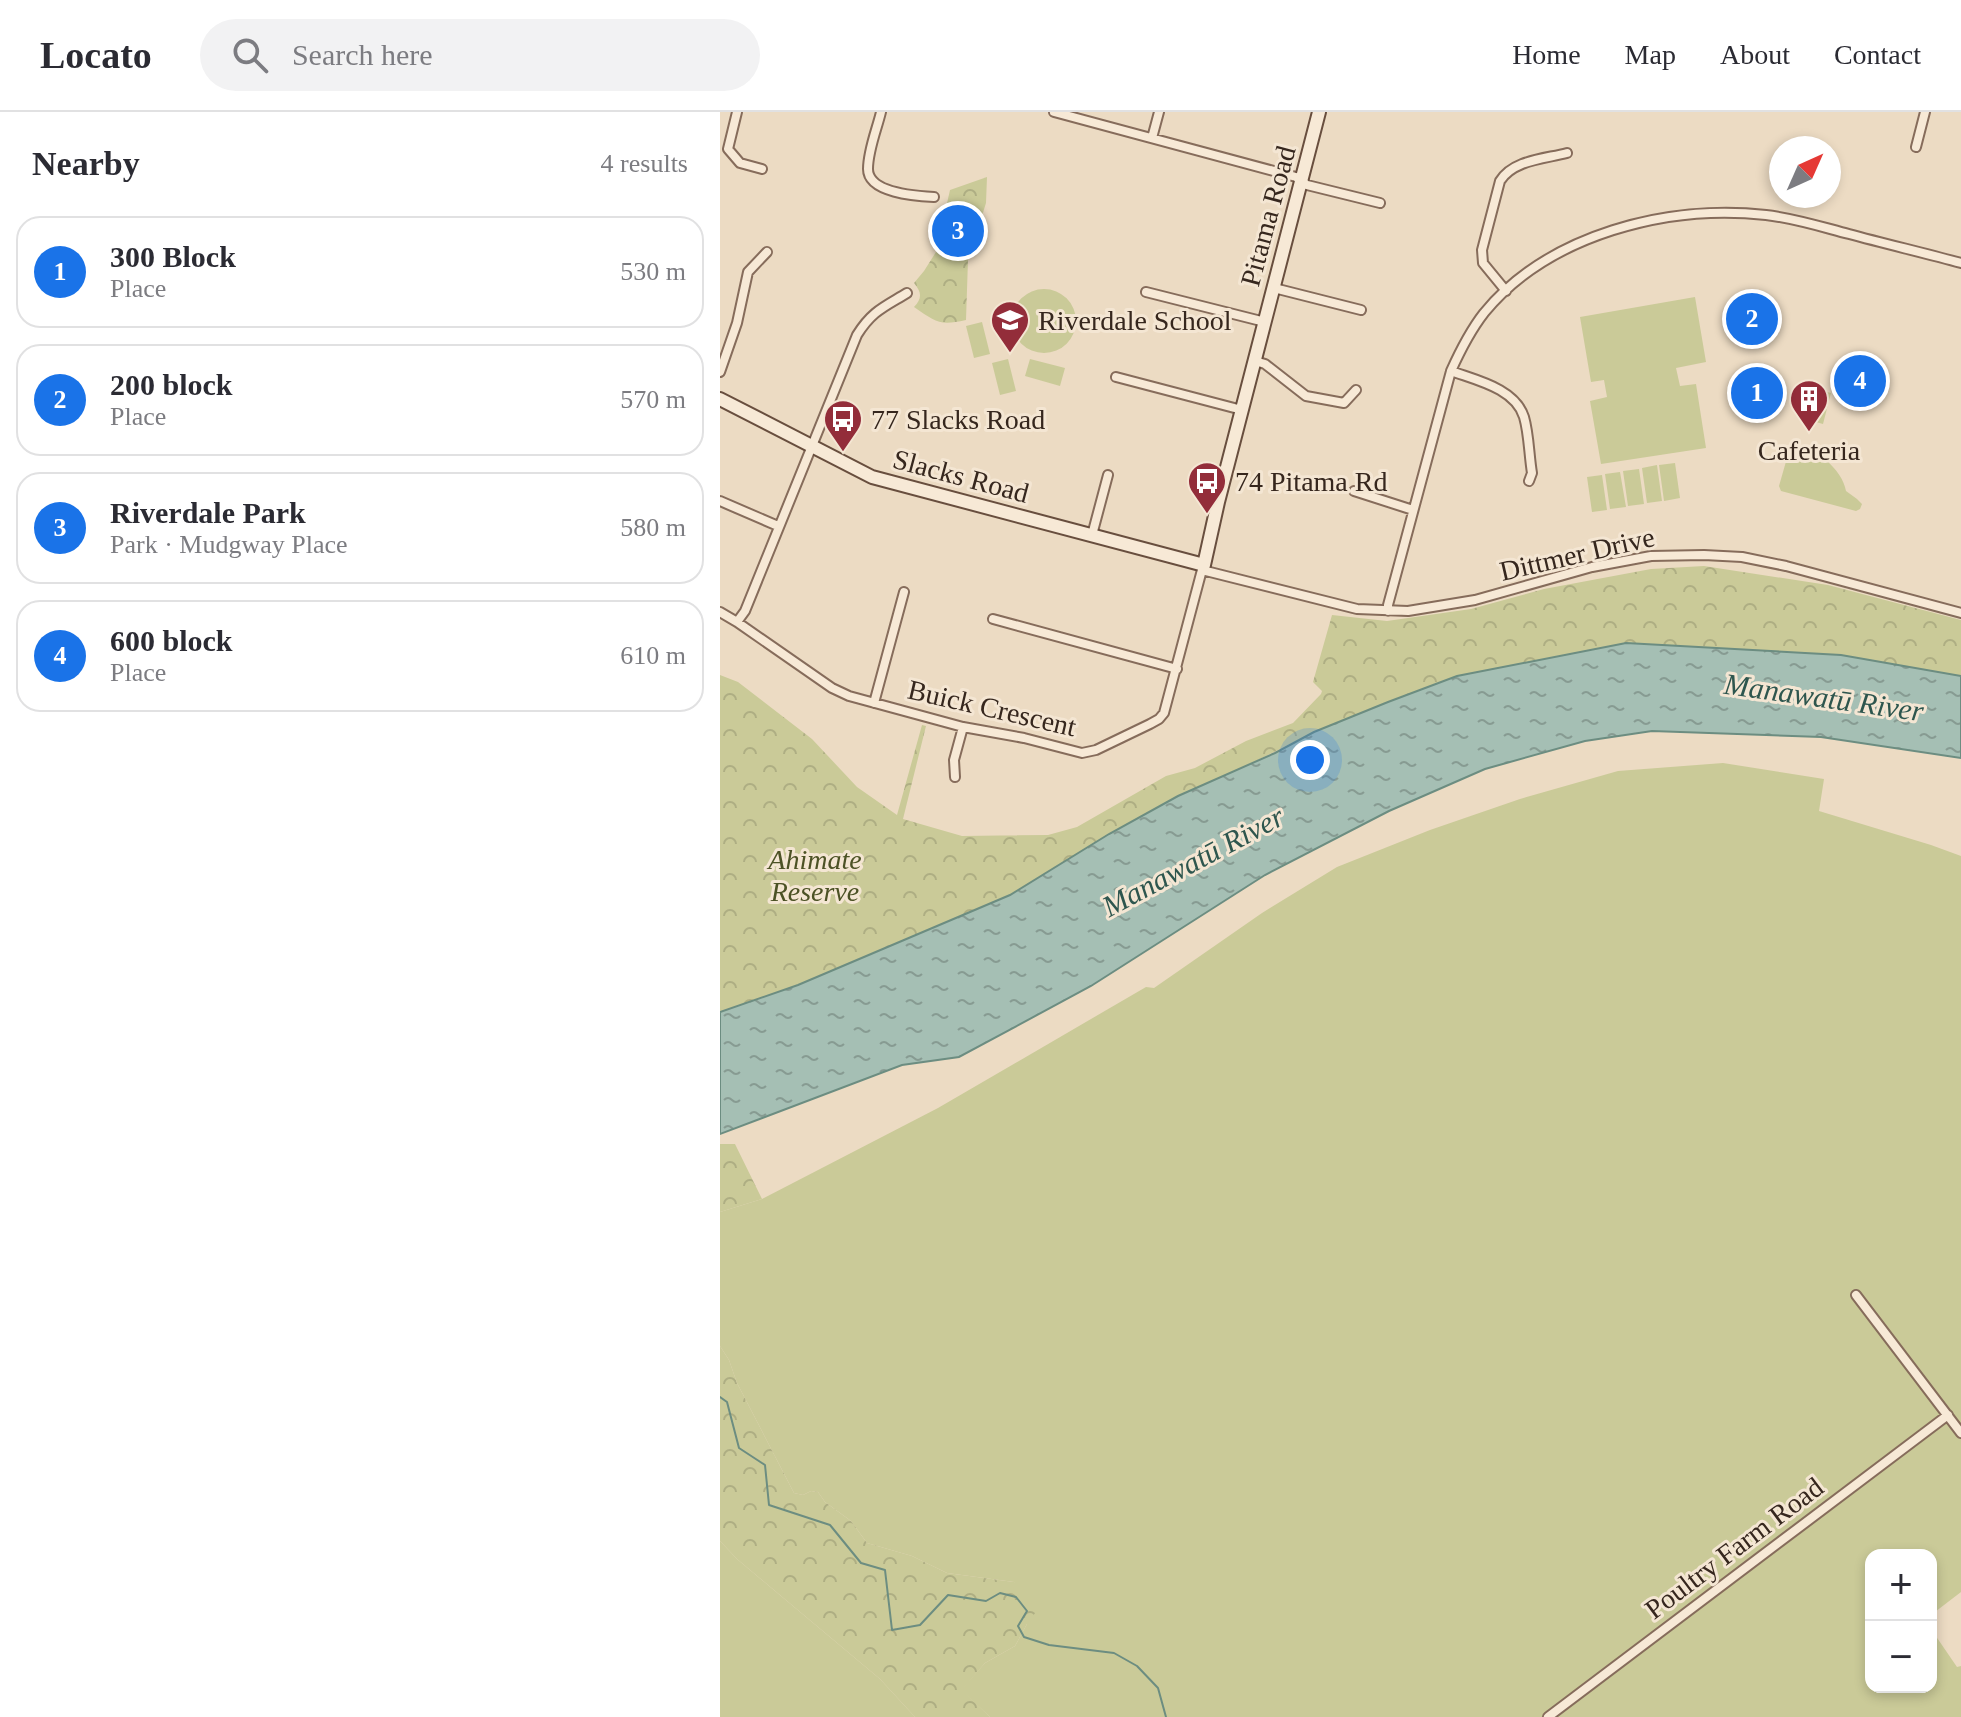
<!DOCTYPE html>
<meta charset="utf-8">
<style>
body{margin:0;font-family:"Times New Roman",serif;background:#f2f2f3;color:#2b2b33}
.controls{position:absolute;right:24px;bottom:24px;display:grid;overflow:hidden;border-radius:16px;box-shadow:0 4px 12px #0003}
.controls button{width:72px;height:72px;display:grid;place-items:center;padding:0;border:0;border-bottom:2px solid #e1e1e2;background:#fff;color:#2b2b33;font:40px sans-serif}
.compass{position:absolute;left:1049px;top:24px;width:72px;height:72px;border-radius:50%;background:#fff;box-shadow:0 4px 12px #0003;rotate:45deg}
.you{position:absolute;left:590px;top:648px;width:28px;height:28px;margin:-20px;border:6px solid #fff;border-radius:50%;background:#1a73e8;box-shadow:0 0 0 12px #1a73e833}
.badge{display:grid;place-items:center;width:52px;height:52px;border-radius:50%;background:#1a73e8;color:#fff;font-size:26px;font-weight:700}
.pin{position:absolute;translate:-50% -50%;border:4px solid #fff;box-shadow:0 2px 8px #0006}
.list{margin:0;padding:0;list-style:none}
h2{display:flex;justify-content:space-between;align-items:center;height:104px;margin:0;padding:0 32px;font-size:34px}
h2 small{font-size:26px;font-weight:400;color:#7c7c81}
.list li{display:grid;grid-template-columns:52px 1fr auto;gap:24px;align-items:center;box-sizing:border-box;height:112px;margin:0 16px 16px;padding:0 16px;border:2px solid #e1e1e2;border-radius:24px}
.list b{display:block;font-size:30px;white-space:nowrap}
.list p{margin:0;font-size:26px;white-space:nowrap;color:#7c7c81}
.list em{font-size:26px;font-style:normal;color:#7c7c81}
.icon{flex:none;width:44px;height:44px;fill:none;stroke:currentColor;stroke-width:2;stroke-linecap:round;stroke-linejoin:round}
.map{position:relative;flex:none;width:1241px;height:1605px;overflow:hidden}
header{display:flex;align-items:center;gap:48px;box-sizing:border-box;height:112px;padding:0 40px;background:#fff;border-bottom:2px solid #e1e1e2}
header strong{font-size:38px}
nav{display:flex;gap:44px;margin-inline-start:auto;font-size:28px}
.search{width:560px;height:72px;background:#f2f2f3;display:flex;align-items:center;gap:20px;box-sizing:border-box;padding:0 28px;border-radius:44px;color:#7c7c81;font-size:30px}
main{display:flex}
aside{flex:1;background:#fff}
.map>svg:first-child{display:block}
</style>
<header>
<strong>Locato</strong>
<div class="search"><svg class="icon" aria-label="search" viewBox="0 0 24 24"><circle cx="10" cy="10" r="6"/><path d="M15 15l6 6"/></svg>Search here</div>
<nav><a>Home</a><a>Map</a><a>About</a><a>Contact</a></nav>
</header>
<main>
<aside>
<h2>Nearby<small>4 results</small></h2>
<ul class="list">
<li><span class="badge">1</span><div><b>300 Block</b><p>Place</p></div><em>530 m</em></li>
<li><span class="badge">2</span><div><b>200 block</b><p>Place</p></div><em>570 m</em></li>
<li><span class="badge">3</span><div><b>Riverdale Park</b><p>Park · Mudgway Place</p></div><em>580 m</em></li>
<li><span class="badge">4</span><div><b>600 block</b><p>Place</p></div><em>610 m</em></li>
</ul>
</aside>
<div class="map">
<svg width="1241" height="1605" viewBox="0 0 1241 1605">
<defs>
<pattern id="forest-crowns" width="20" height="18" patternUnits="userSpaceOnUse" patternTransform="scale(2)"><rect width="20" height="18" fill="#caca98"/><path d="M2 6a3 3 0 1 1 6 0M12 15a3 3 0 1 1 6 0" fill="none" stroke="#aeae83"/></pattern>
<pattern id="water-ripples" width="26" height="14" patternUnits="userSpaceOnUse" patternTransform="scale(2)"><rect width="26" height="14" fill="#a5bfb4"/><path d="M2 4q2-2 4 0t4 0M15 11q2-2 4 0t4 0" fill="none" stroke="#879b92"/></pattern>
</defs>
<rect width="100%" height="100%" fill="#ecdbc3"/>
<!-- green -->
<path fill="#caca98" d="M292 209a32 32 0 1 1 64 0a32 32 0 1 1-64 0Z
M975,185L986,250L956,256L960,274L976,272L986,336L881,352L870,289L887,285L884,268L871,270L860,205Z
M262,210L270,242L254,246L246,214Z
M288,247L296,279L280,283L272,251Z
M310,247L345,256L340,274L305,264Z
M1092,276L1111,281L1103,312L1085,307Z
M1071,332C1093,332 1123,358 1126,379L1137,387L1142,392L1140,397L1136,399L1061,379L1059,374Z
M955,351L960,386L944,389L939,353Z
M937,353L942,389L927,391L922,356Z
M919,357L924,392L908,394L903,359Z
M900,360L906,395L890,397L885,362Z
M882,363L887,398L872,400L867,365Z
M1003,651L1104,667L1099,699L1211,733L1241,744V1480L1211,1503V1443H1151V1575H1211V1517L1237,1555L1241,1554V1605H270L241,1578L265,1551L295,1534L307,1512L294,1470L227,1461L192,1444L147,1431L131,1409L105,1390L98,1380L91,1379L83,1383L74,1381L17,1271L9,1248L0,1234V1100L42,1087L218,996L426,875L434,876L542,801L617,755L710,718L800,687L898,659Z
M0,1429L17,1447L160,1567L195,1605H0Z"/>
<!-- forest -->
<path fill="url(#forest-crowns)" d="M267,65L266,91L248,148L246,208C219,214 216,210 194,195C202,186 202,181 194,171L204,159L216,140L230,78Z
M984,454L1108,473L1241,508V564L1121,543L668,590L594,620L389,722L290,783L78,873L0,900V563L18,570L92,627L137,675L177,703L202,613L206,614L183,707L242,724L328,723L357,715L446,664L475,656L526,629L573,611L601,582L602,579L593,570L612,503L667,509L751,497L824,477L931,457Z
M0,1032H15L42,1087L0,1100Z
M0,1234L9,1248L17,1271L74,1381L83,1383L91,1379L98,1380L105,1390L131,1409L147,1431L192,1444L227,1461L294,1470L321,1493L307,1512L295,1534L265,1551L242,1578L270,1605H195L160,1567L17,1447L0,1429Z"/>
<!-- water -->
<path fill="url(#water-ripples)" stroke="#6c8d81" stroke-width="2" d="M906,531L1121,543L1241,564V646L1101,625L932,619L865,629L765,657L669,699L545,763L371,874L239,945L182,953L0,1022V900L78,873L290,783L389,722L458,684L555,641L594,620L668,590L737,564Z"/>
<g fill="none" stroke-linecap="round" stroke-linejoin="round">
<!-- stream -->
<path stroke="#6c8d81" stroke-width="2" d="M0,1285L7,1290L19,1336L45,1353L49,1393L110,1413L141,1451L165,1458L172,1518L200,1513L228,1483L266,1489L280,1481L296,1485L307,1499L298,1514L304,1525L329,1533L394,1541L417,1554L438,1576L446,1605"/>
<!-- street casing -->
<g stroke="#866c5b" stroke-width="12">
<path id="street" d="M17,0L8,37L20,51L42,57
M161,0C157,17 148,38 148,57C148,81 196,84 214,85
M334,0L576,65L587,73L660,91
M432,26L439,0
M1196,35L1205,0
M554,176L641,198
M786,179L763,151L762,138L780,69C793,48 824,47 847,41
M426,180L545,210
M535,249L545,252L586,284L624,291L636,278
M731,259C755,268 795,276 804,305C809,322 809,343 812,361L809,369
M0,260L17,211L28,160L47,140
M396,265L522,298
M634,379L693,398
M0,389L58,414
M372,423L388,363
M482,458L637,497L688,499L755,488L872,455L931,444L984,443L1022,445L1066,454L1241,501
M668,499V493L731,259C740,239 750,219 764,201C829,122 948,92 1046,103C1074,106 1102,115 1129,122C1166,132 1204,141 1241,151
M0,500L17,510L112,576L129,584L243,615L304,626L362,641L376,638L430,612L439,607L444,601L483,454
M273,507L457,557
M17,510L25,499L137,223C152,199 164,195 187,181
M154,591L184,480
M235,665L234,648L243,615
M1136,1183L1241,1321
M828,1605L1228,1303"/>
</g>
<!-- secondary casing -->
<g stroke="#684e3e" stroke-width="16">
<path id="secondary" d="M0,287L152,365L484,453L498,390L599,0"/>
</g>
<!-- street -->
<use href="#street" stroke="#f7e9d6" stroke-width="8"/>
<!-- secondary -->
<use href="#secondary" stroke="#f7e9d6" stroke-width="12"/>
</g>
<!-- icons -->
<defs>
<g id="school-pin" transform="scale(2)"><path d="M0 17L-7.5 6A9.5 9.5 0 1 1 7.5 6Z" fill="#932d3a" stroke="#f4e6d3"/><path d="M0-5L7-2L0 1L-7-2ZM-4 1L0 2.5L4 1V4Q0 6-4 4Z" fill="#fff"/></g>
<g id="building-pin" transform="scale(2)"><path d="M0 17L-7.5 6A9.5 9.5 0 1 1 7.5 6Z" fill="#932d3a" stroke="#f4e6d3"/><path d="M-4-6H4V6H1V3H-1V6H-4ZM-2.5-4.3h1.7v1.8h-1.7ZM.8-4.3h1.7v1.8H.8ZM-2.5-1h1.7V.8h-1.7ZM.8-1h1.7V.8H.8Z" fill="#fff"/></g>
<g id="bus-pin" transform="scale(2)"><path d="M0 17L-7.5 6A9.5 9.5 0 1 1 7.5 6Z" fill="#932d3a" stroke="#f4e6d3"/><path d="M-5-6H5V4H4V6H2V4H-2V6H-4V4H-5ZM-3.5-4V0h7V-4ZM-3.5 1.2v1.5H-2V1.2ZM2 1.2v1.5H3.5V1.2Z" fill="#fff"/></g>
</defs>
<g fill-rule="evenodd">
<use href="#school-pin" x="290" y="208"/>
<use href="#building-pin" x="1089" y="287"/>
<use href="#bus-pin" x="123" y="307"/>
<use href="#bus-pin" x="487" y="369"/>
</g>
<g text-anchor="middle" dominant-baseline="central" stroke-width="6" stroke-linejoin="round" paint-order="stroke">
<!-- street labels -->
<g font-size="28" fill="#36271e" stroke="#f4e6d3">
<text transform="translate(548 104) rotate(-75)">Pitama Road</text>
<text transform="translate(241 364) rotate(15)">Slacks Road</text>
<text transform="translate(857 442) rotate(-13)">Dittmer Drive</text>
<text transform="translate(272 596) rotate(13)">Buick Crescent</text>
<text transform="translate(1014 1436) rotate(-37)">Poultry Farm Road</text>
</g>
<!-- poi labels -->
<g font-size="28" fill="#36271e" stroke="#f4e6d3" text-anchor="start">
<text x="318" y="208">Riverdale School</text>
<text x="151" y="307">77 Slacks Road</text>
<text x="1089" y="338" text-anchor="middle">Cafeteria</text>
<text x="515" y="369">74 Pitama Rd</text>
</g>
<!-- park labels -->
<g font-size="28" font-style="italic" fill="#4c5225" stroke="#f4e6d3">
<text x="95" y="747">Ahimate<tspan x="95" dy="32">Reserve</tspan></text>
</g>
<!-- water labels -->
<g font-size="30" font-style="italic" fill="#2e564e" stroke="#f4e6d3">
<text transform="translate(1104 585) rotate(8)">Manawatū River</text>
<text transform="translate(473 749) rotate(-28)">Manawatū River</text>
</g>
</g>
</svg>
<div class="controls">
<button>+</button>
<button>−</button>
</div>
<svg class="compass" viewBox="-18 -18 36 36"><path d="M0-13l5 13h-10z" fill="#e53935"/><path d="M0 13l5-13h-10z" fill="#7c7c81"/></svg>
<div class="you"></div>
<div class="pin badge" style="left:1037px;top:281px">1</div>
<div class="pin badge" style="left:1032px;top:207px">2</div>
<div class="pin badge" style="left:238px;top:119px">3</div>
<div class="pin badge" style="left:1140px;top:269px">4</div>
</div>
</main>
